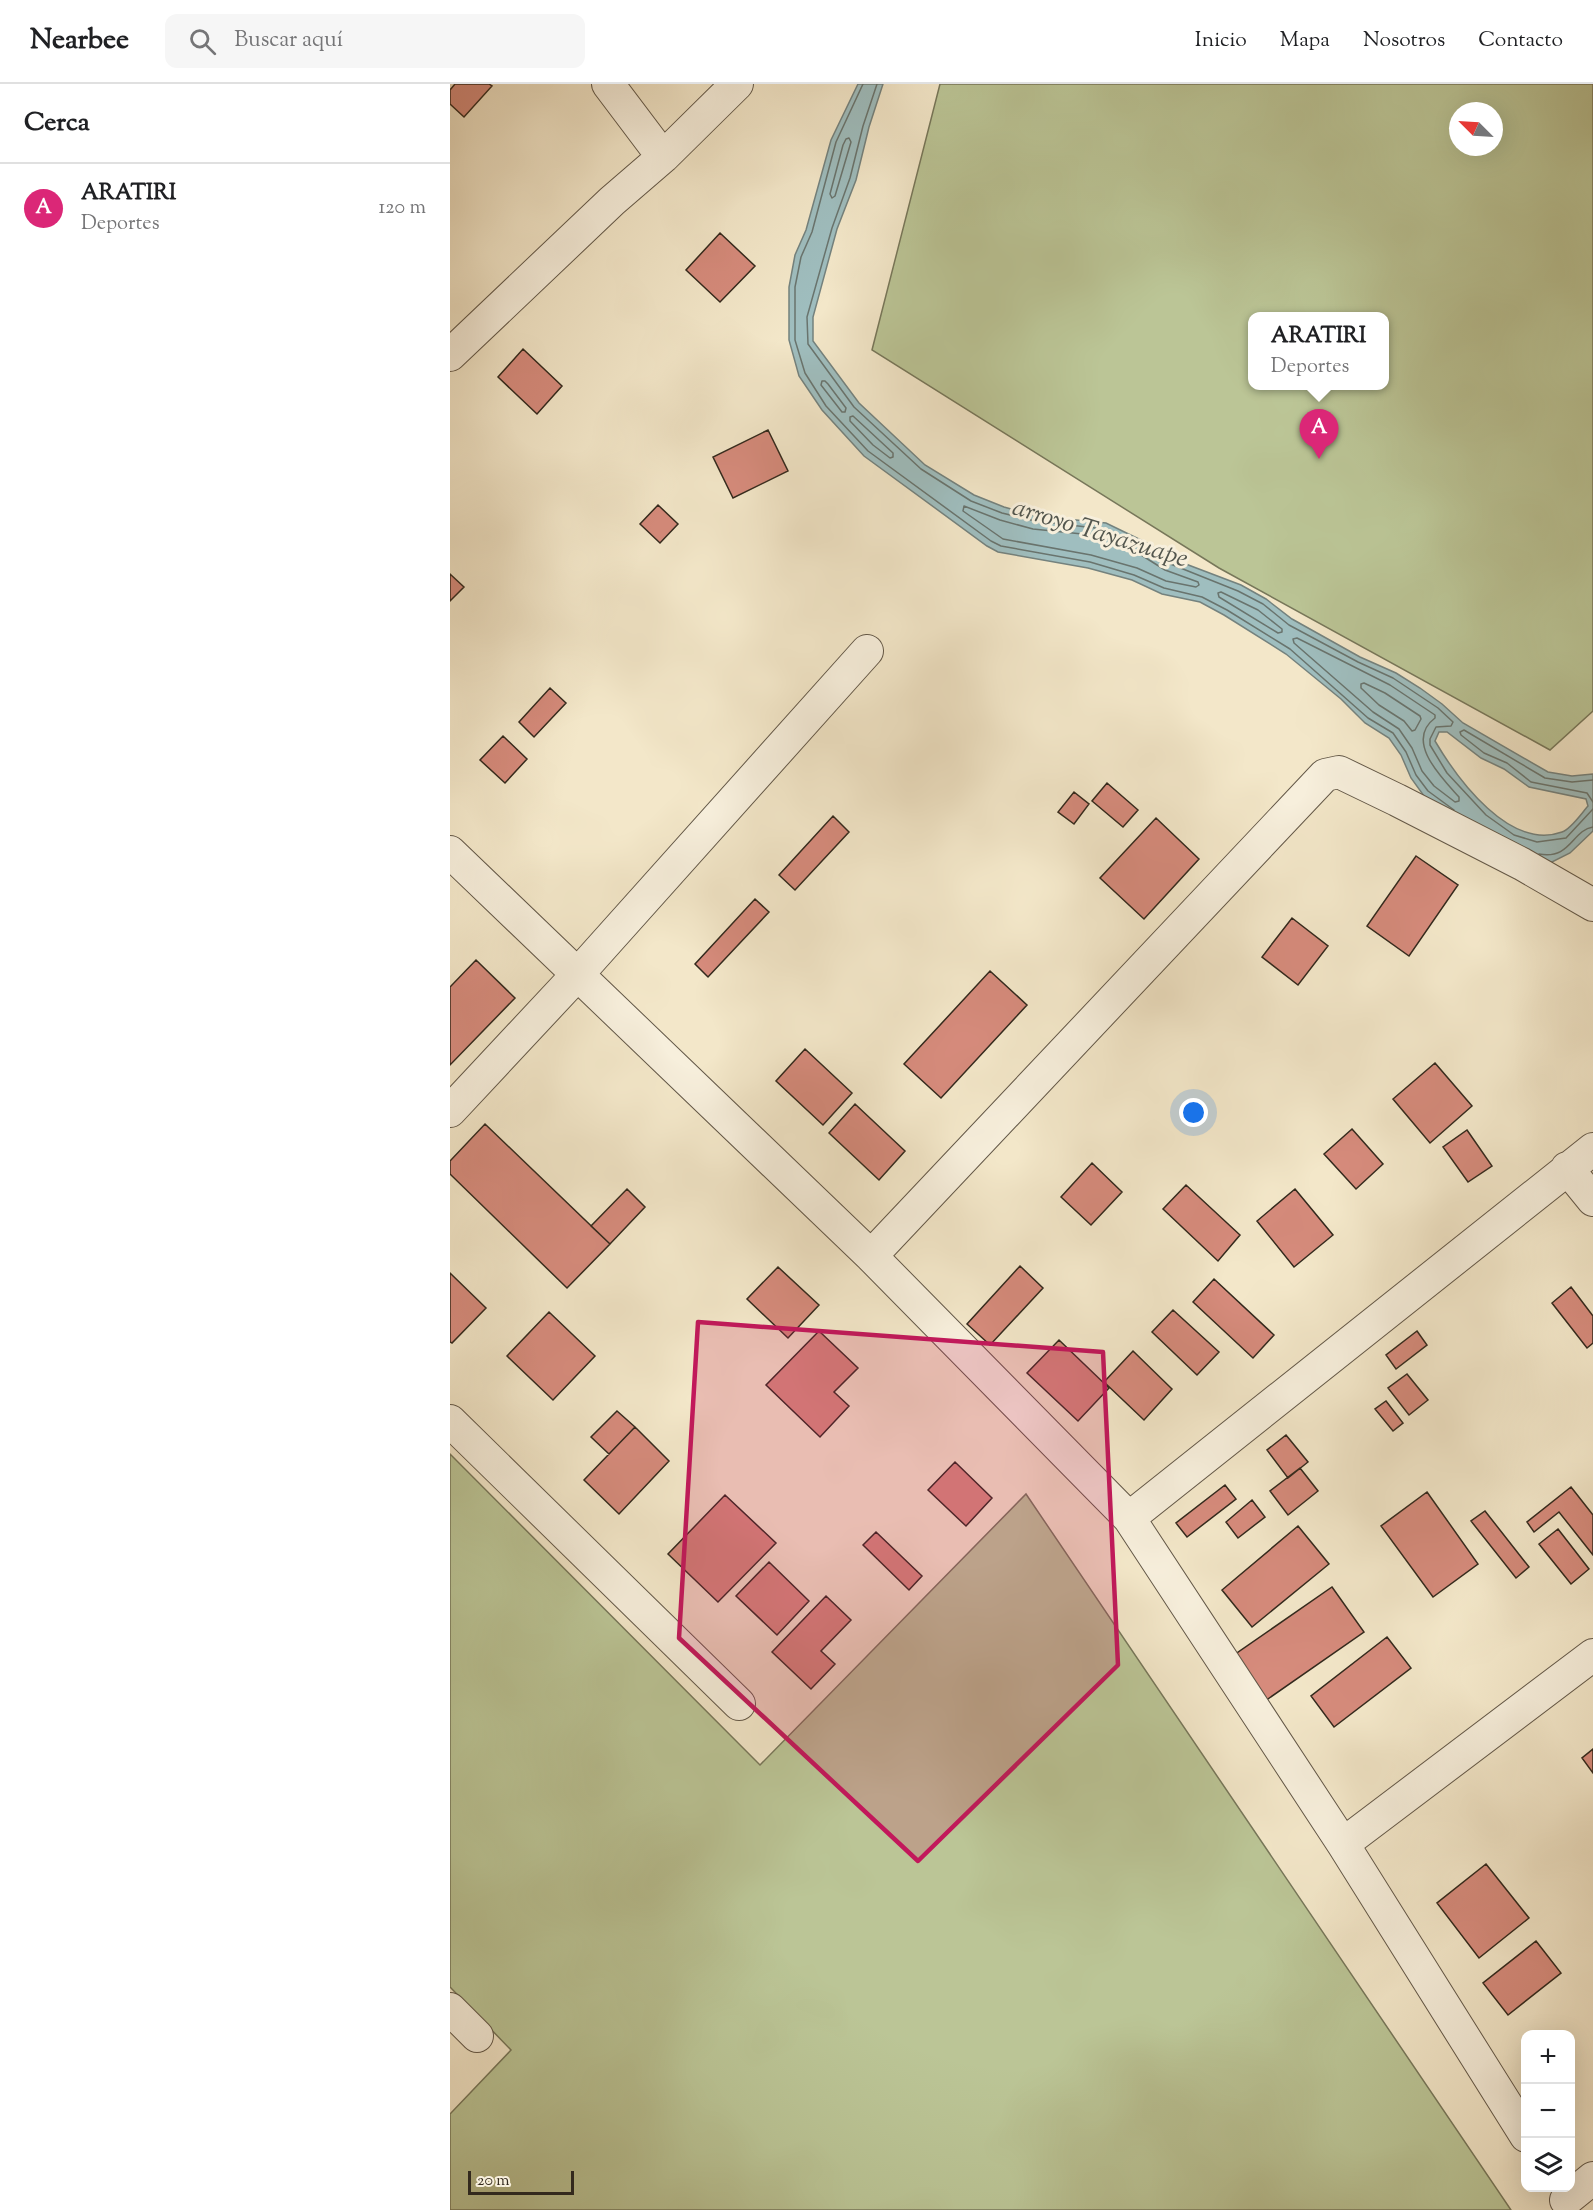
<!DOCTYPE html>
<html lang="es">
<meta charset="utf-8">
<style>
body{margin:0;font-family:"Sorts Mill Goudy",serif;background:#f6f6f6;color:#202124}
.controls{position:absolute;right:18px;bottom:18px;display:grid;overflow:hidden;border-radius:12px;box-shadow:0 6px 24px #0002}
.controls button{width:54px;height:54px;display:grid;place-items:center;padding:0;border:0;border-bottom:2px solid #e0e0e0;background:#fff;color:#202124;font:30px sans-serif}
.compass{position:absolute;left:999px;top:18px;width:54px;height:54px;border-radius:50%;background:#fff;box-shadow:0 6px 24px #0002;rotate:294deg}
.scale{position:absolute;left:18px;bottom:15px;width:106px;box-sizing:border-box;padding-left:6px;border:3px solid #33291d;border-top:0;font-size:16px;line-height:21px;white-space:nowrap;color:#33291d;-webkit-text-stroke:4px #f7efdc;paint-order:stroke}
.you{position:absolute;left:744px;top:1029px;width:21px;height:21px;margin:-15px;border:4px solid #fff;border-radius:50%;background:#1a73e8;box-shadow:0 0 0 9px #1a73e833}
.badge{display:grid;place-items:center;width:39px;height:39px;border-radius:50%;background:#db2777;color:#fff;font-size:20px;font-weight:700}
.pin{position:absolute;translate:-50% -50px;filter:drop-shadow(0 2px 3px #0008)}
.pin::after{content:'';position:absolute;top:32px;width:21px;height:18px;background:inherit;clip-path:polygon(0 0,100% 0,50% 100%)}
.popup{position:absolute;left:798px;top:228px;width:141px;height:78px;box-sizing:border-box;display:grid;place-content:center;border-radius:12px;background:#fff;filter:drop-shadow(0 2px 4px #0005);font-size:20px;white-space:nowrap;color:#757577}
.popup b{font-size:22px;color:#202124}
.popup::after{content:'';position:absolute;left:50%;top:100%;margin-left:-12px;border:12px solid transparent;border-top-color:#fff}
.list{margin:0;padding:0;list-style:none}
h2{display:flex;justify-content:space-between;align-items:center;height:78px;margin:0;padding:0 24px;font-size:26px}
h2 small{font-size:20px;font-weight:400;color:#757577}
.list li{display:grid;grid-template-columns:39px 1fr auto;gap:18px;align-items:center;box-sizing:border-box;height:90px;padding:0 24px;border-top:2px solid #e0e0e0}
.list b{display:block;font-size:22px;white-space:nowrap}
.list p{margin:0;font-size:20px;white-space:nowrap;color:#757577}
.list em{font-size:20px;font-style:normal;color:#757577}
.icon{flex:none;width:33px;height:33px;fill:none;stroke:currentColor;stroke-width:2;stroke-linecap:round;stroke-linejoin:round}
.map{position:relative;flex:none;width:1143px;height:2126px;overflow:hidden}
header{display:flex;align-items:center;gap:36px;box-sizing:border-box;height:84px;padding:0 30px;background:#fff;border-bottom:2px solid #e0e0e0}
header strong{font-size:28px}
nav{display:flex;gap:33px;margin-inline-start:auto;font-size:21px}
.search{width:420px;height:54px;background:#f6f6f6;display:flex;align-items:center;gap:15px;box-sizing:border-box;padding:0 21px;border-radius:12px;color:#757577;font-size:22px}
main{display:flex}
aside{flex:1;background:#fff}
.map>svg:first-child{display:block}
</style>
<header>
<strong>Nearbee</strong>
<div class="search"><svg class="icon" aria-label="search" viewBox="0 0 24 24"><circle cx="10" cy="10" r="6"/><path d="M15 15l6 6"/></svg>Buscar aquí</div>
<nav><a>Inicio</a><a>Mapa</a><a>Nosotros</a><a>Contacto</a></nav>
</header>
<main>
<aside>
<h2>Cerca<small></small></h2>
<ul class="list">
<li><span class="badge">A</span><div><b>ARATIRI</b><p>Deportes</p></div><em>120 m</em></li>
</ul>
</aside>
<div class="map">
<svg width="1143" height="2126" viewBox="0 0 1143 2126">
<rect width="100%" height="100%" fill="#f3e7c9"/>
<filter id="stains"><feTurbulence type="fractalNoise" baseFrequency=".00333" numOctaves="4"/><feColorMatrix values="0 0 0 0 .2 0 0 0 0 .09 0 0 0 0 .02 0 0 0 .5 -.17"/></filter>
<radialGradient id="worn" r=".72"><stop offset=".6" stop-color="#630" stop-opacity="0"/><stop offset="1" stop-color="#630" stop-opacity=".3"/></radialGradient>
<!-- green -->
<path fill="#bbc596" stroke="#77775a" stroke-width="1.5" fill-rule="evenodd" d="M490,0H1143V627L1100,666L769,484L422,266ZM1008,27H1044V63H1008ZM803,232H935V302H803Z
M0,1370L310,1681L576,1410L1061,2126H0V2030L61,1966L0,1903Z"/>
<!-- water -->
<path fill="#9fbebf" stroke="#74827e" stroke-width="1.5" fill-rule="evenodd" d="M408,0H433L419,43L406,96L387,145L363,233V257L409,319L475,381L524,411L554,423L586,432L656,439L695,458L720,474L791,501L816,515L842,535L910,573L946,589L970,604L992,620L1013,639L1098,688L1122,692L1143,690V747L1120,769L1102,778L1072,773L1005,734L974,712L961,694L951,671L939,654L915,639L891,615L836,570L774,531L750,518L712,510L682,496L638,484L548,468L537,462L414,372L372,326L349,292L339,256V203L345,171L356,146L381,56ZM989,648H997L1031,674L1054,685L1079,703L1136,715L1138,722C1131,730 1121,745 1112,748C1060,767 1008,696 985,657Z"/>
<g fill="none" stroke-linecap="round" stroke-linejoin="round">
<!-- shore -->
<path stroke="#69746e" stroke-width="1.5" d="M413,0L386,58L362,148L351,173L345,203V256L355,289L376,322L418,367L541,457L551,462L640,478L684,491L714,504L752,513L777,526L840,565L918,634L943,649L956,668L966,691L978,707L1004,726
M427,0L413,42L400,94L382,144L357,233L358,260L404,323L471,385L521,417L552,429L585,437L654,445L692,463L718,479L788,507L813,520L839,541L908,578L943,594L988,624L1003,638L1001,642L986,643L980,655V661L997,689L1036,731L1064,751L1087,758L1116,754L1143,725
M399,54L401,58L385,112L382,114L380,110L393,61L396,55Z
M372,297H375L378,300L396,324L395,328H392L371,301Z
M403,332L443,369V373L440,374L423,361L400,337V333Z
M514,422L550,436L583,445L652,452L688,469L715,486L748,498L749,501L746,503L716,497L687,484L641,471L553,455L513,427Z
M771,508L808,526L832,545V548L828,549L769,513L768,509Z
M847,554L940,601L985,631V634C954,657 992,694 1009,713V717L1005,718L984,702L972,687L962,664L949,645L923,628L844,559L843,555Z
M914,599L935,609L970,632L971,635L965,646L962,647L954,637L929,621L911,604V600Z
M1143,696L1122,698L1095,694L1014,646L1010,648L1011,651L1034,669L1057,679L1081,698L1137,709L1143,718
M1089,770C1121,776 1122,746 1143,743"/>
</g>
<!-- building -->
<path fill="#d68b7c" stroke="#33291d" stroke-width="1.5" d="M5,0H39L42,2L14,33L0,20V6Z
M270,149L305,182L270,218L236,186Z
M73,265L112,302L87,330L48,293Z
M318,346L338,387L283,414L263,373Z
M208,421L228,440L210,459L190,440Z
M0,490L14,503L0,517Z
M100,604L116,619L84,653L69,638Z
M53,652L77,675L55,699L30,676Z
M657,699L688,726L673,743L642,717Z
M624,708L639,720L624,740L608,728Z
M383,732L399,748L345,806L329,791Z
M706,734L749,775L694,835L650,794Z
M966,772L1008,801L959,872L917,842Z
M305,815L319,828L258,893L245,880Z
M842,834L878,862L848,901L812,873Z
M26,876L65,914L0,981V903Z
M540,887L577,921L491,1014L454,980Z
M355,965L402,1009L373,1041L326,997Z
M985,979L1022,1022L980,1059L943,1015Z
M405,1020L455,1067L429,1096L379,1049Z
M35,1040L160,1160L117,1204L0,1090V1077Z
M902,1045L933,1080L906,1105L874,1070Z
M1017,1046L1042,1082L1018,1098L993,1063Z
M642,1079L672,1108L641,1141L611,1113Z
M736,1101L790,1151L768,1177L713,1125Z
M177,1105L195,1123L160,1160L141,1142Z
M845,1105L883,1151L844,1183L807,1137Z
M570,1182L593,1204L540,1261L517,1240Z
M328,1183L369,1221L338,1254L297,1215Z
M0,1189L36,1224L2,1259L0,1258Z
M764,1195L824,1251L803,1274L743,1218Z
M1121,1203L1143,1232V1259L1137,1264L1102,1219Z
M723,1226L769,1268L747,1291L702,1248Z
M99,1228L145,1272L103,1316L57,1272Z
M369,1247L408,1284L384,1308L399,1322L370,1353L316,1301Z
M967,1247L977,1261L946,1285L936,1271Z
M609,1256L659,1304L628,1337L577,1289Z
M683,1267L722,1305L694,1336L654,1298Z
M957,1290L978,1316L959,1331L938,1304Z
M936,1317L953,1339L943,1347L925,1325Z
M167,1327L185,1343L159,1370L141,1353Z
M185,1343L219,1377L169,1430L134,1396Z
M836,1351L858,1378L838,1394L817,1366Z
M505,1378L542,1414L516,1442L478,1406Z
M850,1384L868,1407L838,1431L820,1407Z
M775,1401L786,1415L737,1453L726,1439Z
M1121,1403L1143,1431V1471L1109,1428L1084,1448L1077,1438Z
M977,1408L1028,1480L983,1513L931,1442Z
M275,1411L326,1459L268,1518L218,1470Z
M802,1416L815,1433L788,1454L776,1438Z
M1035,1427L1079,1483L1066,1494L1021,1437Z
M848,1442L879,1480L802,1543L772,1506Z
M1108,1445L1139,1485L1121,1500L1089,1460Z
M426,1448L472,1492L459,1506L413,1461Z
M319,1478L359,1517L327,1551L286,1512Z
M882,1503L914,1548L815,1617L784,1571Z
M376,1512L401,1536L371,1567L385,1580L361,1605L322,1568Z
M937,1553L961,1584L884,1643L861,1612Z
M1143,1665V1689L1132,1674Z
M1036,1780L1079,1834L1029,1874L987,1819Z
M1086,1857L1111,1889L1058,1931L1033,1899Z"/>
<g fill="none" stroke-linecap="round" stroke-linejoin="round">
<!-- minor casing -->
<g stroke="#635848" stroke-width="34">
<path id="minor" d="M158,0L213,73
M0,271L162,117L213,73L287,0
M0,768L421,1172L679,1434L893,1760L1076,2052
M0,1027L127,891L417,567
M1117,1084L1143,1116
M421,1172L875,691L889,688L947,716L1072,780L1143,821
M0,1337L289,1620
M679,1434L1143,1065
M893,1760L1143,1571
M0,1925L27,1952
M1116,2116L1143,2094"/>
</g>
<!-- minor -->
<use href="#minor" stroke="#f7efdc" stroke-width="32"/>
</g>
<!-- marked area -->
<path fill="#c2185b" fill-opacity="0.2" stroke="#c2185b" stroke-width="4.5" stroke-linejoin="round" d="M248,1238L653,1268L668,1581L468,1777L229,1554Z"/>
<g text-anchor="middle" dominant-baseline="central" stroke-width="6" stroke-linejoin="round" paint-order="stroke">
<!-- water labels -->
<g font-size="26" font-style="italic" fill="#53564e" stroke="#f7efdc">
<text transform="translate(650 450) rotate(17)">arroyo Tayazuape</text>
</g>
</g>
<rect width="100%" height="100%" filter="url(#stains)"/>
<rect width="100%" height="100%" fill="url(#worn)"/>
</svg>
<div class="controls">
<button>+</button>
<button>−</button>
<button><svg class="icon" aria-label="layers" viewBox="0 0 24 24"><path d="M12 4l9 5-9 5-9-5zM3 14l9 5 9-5"/></svg></button>
</div>
<svg class="compass" viewBox="-18 -18 36 36"><path d="M0-13l5 13h-10z" fill="#e53935"/><path d="M0 13l5-13h-10z" fill="#757577"/></svg>
<div class="scale">20 m</div>
<div class="you"></div>
<div class="pin badge" style="left:869px;top:375px">A</div>
<div class="popup"><b>ARATIRI</b>Deportes</div>
</div>
</main>
